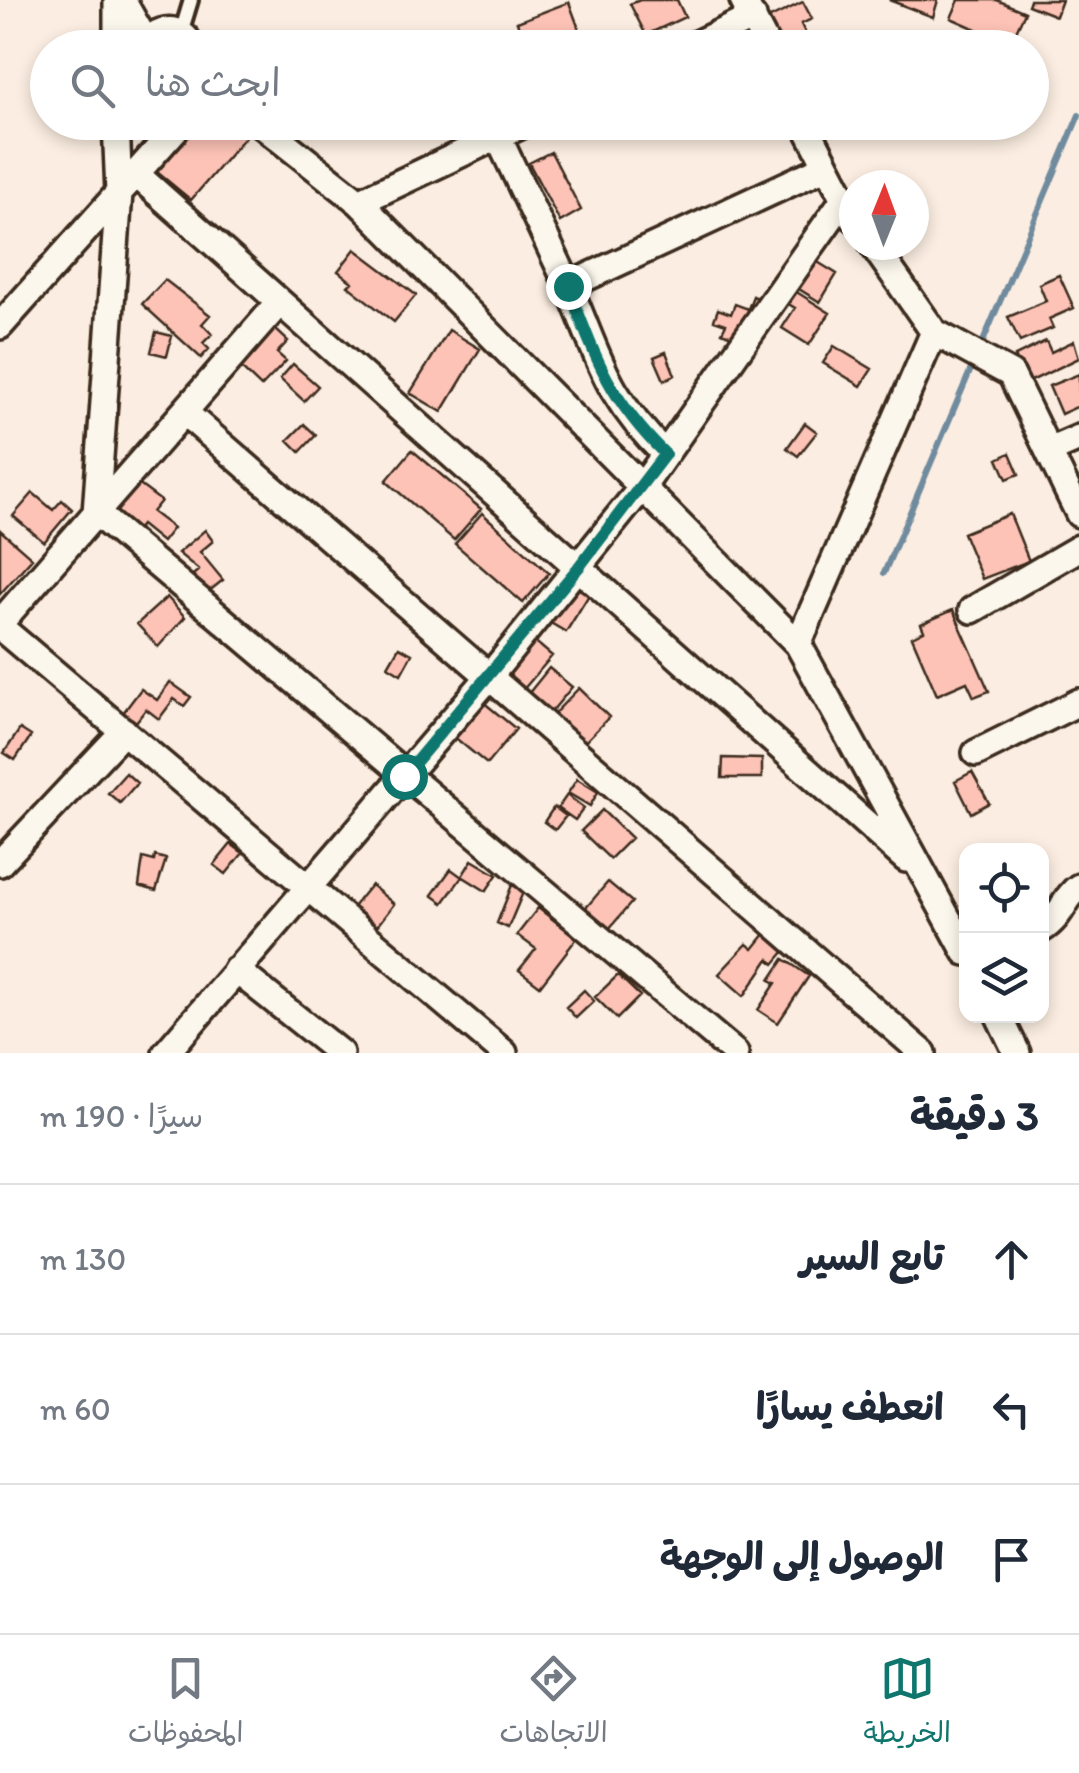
<!DOCTYPE html>
<html lang="ar">
<meta charset="utf-8">
<style>
body{margin:0;font-family:Itim,"Playpen Sans Arabic",sans-serif;background:#f6f6f7;color:#1f2937;direction:rtl}
.controls{position:absolute;right:30px;bottom:30px;display:grid;overflow:hidden;border-radius:20px;box-shadow:0 5px 15px #0003}
.controls button{width:90px;height:90px;display:grid;place-items:center;padding:0;border:0;border-bottom:2px solid #e0e1e3;background:#fff;color:#1f2937;font:50px sans-serif}
.compass{position:absolute;left:839px;top:170px;width:90px;height:90px;border-radius:50%;background:#fff;box-shadow:0 5px 15px #0003;rotate:1deg}
.stop{position:absolute;width:30px;height:30px;margin:-22px;border:8px solid #0f766e;border-radius:50%;background:#fff}
.stop.end{background:#0f766e;border-color:#fff;box-shadow:0 2px 10px #0008}
.list{margin:0;padding:0;list-style:none}
h2{display:flex;justify-content:space-between;align-items:center;height:130px;margin:0;padding:0 40px;font-size:42px}
h2 small{font-size:32px;font-weight:400;color:#747a83}
.list li{display:grid;grid-template-columns:65px 1fr auto;gap:30px;align-items:center;box-sizing:border-box;height:150px;padding:0 40px;border-top:2px solid #e0e1e3}
.list b{display:block;font-size:38px;white-space:nowrap}
.list em{font-size:32px;font-style:normal;color:#747a83}
.icon{flex:none;width:55px;height:55px;fill:none;stroke:currentColor;stroke-width:2;stroke-linecap:round;stroke-linejoin:round}
.map{position:relative;flex:none;width:1079px;height:1053px;overflow:hidden;direction:ltr}
.search{position:absolute;background:#fff;box-shadow:0 5px 15px #0003;left:30px;right:30px;top:30px;height:110px;display:flex;align-items:center;gap:25px;box-sizing:border-box;padding:0 35px;border-radius:55px;color:#747a83;font-size:38px}
.sheet{height:580px;background:#fff}
nav{display:flex;justify-content:space-around;align-items:center;box-sizing:border-box;height:140px;border-top:2px solid #e0e1e3;background:#fff;font-size:28px;color:#747a83}
nav a{display:grid;justify-items:center;gap:5px}
nav .on{color:#0f766e}
.map>svg:first-child{display:block}
</style>
<div class="map">
<svg width="1079" height="1053" viewBox="0 0 1079 1053">
<rect width="100%" height="100%" fill="#fbede1"/>
<filter id="ink" filterUnits="userSpaceOnUse"><feTurbulence type="fractalNoise" baseFrequency=".01" numOctaves="2"/><feDisplacementMap in="SourceGraphic" scale="20" xChannelSelector="R" yChannelSelector="G"/><feConvolveMatrix kernelMatrix="1 2 1 2 8 2 1 2 1" color-interpolation-filters="sRGB"/></filter>
<g filter="url(#ink)">
<g fill="none" stroke-linecap="round" stroke-linejoin="round">
<!-- stream -->
<path stroke="#708b9e" stroke-width="6" d="M979,351L1079,115
M884,573L974,362"/>
</g>
<!-- building -->
<path fill="#fdc3b6" stroke="#3b2a1e" stroke-width="2.5" d="M640,0H677L685,17L646,35L630,4Z
M889,0H938L933,17Z
M959,0H997L1025,12L1010,44L951,18Z
M1030,0H1062L1056,16L1028,5Z
M569,2L586,48H527L517,22Z
M803,2L812,19L801,24L807,37L795,43L792,37L775,45L764,21Z
M962,31L986,41L983,48H955Z
M199,122H228L245,137L191,200L157,172Z
M551,152L581,210L560,222L529,163Z
M355,249L416,295L394,322L348,286L352,282L338,271Z
M816,261L837,274L820,302L799,289Z
M1059,275L1074,308L1049,319L1053,328L1020,342L1008,317L1046,301L1039,284Z
M165,280L210,315L202,324L212,334L203,343L209,349L201,358L142,304Z
M795,291L830,313L809,345L782,328L795,308L787,303Z
M753,296L760,299L744,341L722,332L726,324L714,320L718,309L731,314L735,304L748,309Z
M274,328L288,341L277,353L286,361L261,387L239,366Z
M449,330L480,349L442,412L410,393Z
M156,332L172,336L167,356L151,352Z
M1046,341L1051,352L1074,341L1079,358L1027,383L1015,356Z
M834,346L872,369L861,386L823,363Z
M666,352L675,375L664,380L654,357Z
M293,364L318,386L304,401L280,379Z
M1079,374V406L1061,414L1049,386Z
M805,423L817,432L798,456L787,448Z
M304,424L316,435L300,452L288,440Z
M412,450L481,509L454,540L386,481Z
M1010,453L1019,474L1007,479L998,459Z
M133,480L161,501L152,512L173,528L162,542L141,525L135,532L108,512Z
M33,493L53,510L62,500L72,509L44,542L13,516Z
M482,513L549,573L523,603L455,544Z
M1010,514L1029,561L982,579L963,533Z
M0,530L32,558L0,594Z
M205,530L213,541L200,552L223,580L203,596L188,579L199,570L178,553Z
M572,585L589,595L566,632L549,622Z
M167,597L185,617L158,647L137,624Z
M953,610L989,691L974,697L967,682L937,695L912,637L924,631L921,624Z
M532,639L552,656L522,691L502,673Z
M399,647L412,654L401,674L388,666Z
M549,668L572,687L547,717L524,699Z
M170,682L191,697L184,706L174,699L159,719L146,709L136,722L123,713L141,689L157,700Z
M579,688L609,717L578,749L548,720Z
M482,701L516,729L487,764L453,736Z
M20,729L31,736L15,760L4,753Z
M723,758L762,759V778H722Z
M972,772L989,803L971,813L955,781Z
M126,773L137,783L120,803L108,793Z
M577,779L598,792L590,806L568,793Z
M567,795L584,808L575,820L558,808Z
M554,807L566,816L555,830L544,822Z
M602,810L631,838L610,859L581,831Z
M231,844L243,853L226,874L214,865Z
M155,856L166,859L156,891L139,886L143,858L154,861Z
M472,860L497,875L486,891L462,876Z
M451,869L462,877L443,903L432,895Z
M608,882L632,902L608,930L584,910Z
M371,885L394,904L377,926L353,907Z
M512,885L524,890L508,928L497,923Z
M538,908L577,938L540,986L519,970L536,949L517,935Z
M765,934L785,951L774,964L769,959L744,996L719,974L747,944L753,949Z
M784,959L809,976L778,1023L758,1010L776,983L770,980Z
M618,975L640,996L617,1019L595,997Z
M584,990L594,1001L576,1018L566,1007Z"/>
<g fill="none" stroke-linecap="round" stroke-linejoin="round">
<!-- lane casing -->
<g stroke="#3b2a1e" stroke-width="20">
<path id="lane" d="M181,33L191,0"/>
</g>
<!-- street casing -->
<g stroke="#3b2a1e" stroke-width="32">
<path id="street" d="M122,0L147,44
M743,0L768,48
M117,48V0
M146,48L153,36C169,26 184,30 192,48
M688,48L753,17
M116,122L119,193L96,513L735,1053
M258,122L359,202L798,644L966,952
M491,122C516,176 542,229 567,283C600,358 603,393 665,454
M804,122L854,218
M136,174L906,859
M359,202L528,122
M873,245L934,332L1011,374L1079,514
M568,286L825,167
M0,326L182,122
M184,412L923,1053
M1049,451L1079,438
M972,610L1079,548
M0,623L279,303
M0,627L504,1053
M798,644L934,332
M976,753L1079,702
M0,863L124,731
M1042,929C1063,916 1064,897 1079,887
M236,970L340,1053
M999,1016L1017,1053
M166,1053L489,677L643,486L842,202"/>
</g>
<!-- lane -->
<use href="#lane" stroke="#fbf7ec" stroke-width="12"/>
<!-- street -->
<use href="#street" stroke="#fbf7ec" stroke-width="25"/>
</g>
</g>
<g fill="none" stroke-linecap="round" stroke-linejoin="round" filter="url(#ink)">
<!-- route -->
<path stroke="#0f766e" stroke-width="12" d="M404,776L578,568L665,454C609,399 595,357 568,286"/>
</g>
</svg>
<div class="controls">
<button><svg class="icon" aria-label="locate" viewBox="0 0 24 24"><circle cx="12" cy="12" r="6"/><path d="M12 2v4M12 18v4M2 12h4M18 12h4"/></svg></button>
<button><svg class="icon" aria-label="layers" viewBox="0 0 24 24"><path d="M12 4l9 5-9 5-9-5zM3 14l9 5 9-5"/></svg></button>
</div>
<svg class="compass" viewBox="-18 -18 36 36"><path d="M0-13l5 13h-10z" fill="#e53935"/><path d="M0 13l5-13h-10z" fill="#747a83"/></svg>
<div class="stop" style="left:404px;top:776px"></div>
<div class="stop end" style="left:568px;top:286px"></div>
<div class="search"><svg class="icon" aria-label="search" viewBox="0 0 24 24"><circle cx="10" cy="10" r="6"/><path d="M15 15l6 6"/></svg>ابحث هنا</div>
</div>
<section class="sheet">
<h2>3 دقيقة<small>سيرًا · 190 m</small></h2>
<ul class="list">
<li><svg class="icon" aria-label="ahead" viewBox="0 0 24 24"><path d="M12 20V5M6 11l6-6 6 6"/></svg><div><b>تابع السير</b></div><em>130 m</em></li>
<li><svg class="icon" aria-label="left" viewBox="0 0 24 24"><path d="M17 20v-9H6M10 6l-5 5 5 5"/></svg><div><b>انعطف يسارًا</b></div><em>60 m</em></li>
<li><svg class="icon" aria-label="arrive" viewBox="0 0 24 24"><path d="M6 21V4h12l-3 4 3 4H6"/></svg><div><b>الوصول إلى الوجهة</b></div></li>
</ul>
</section>
<nav>
<a class="on"><svg class="icon" aria-label="map" viewBox="0 0 24 24"><path d="M3 6l6-2 6 2 6-2v14l-6 2-6-2-6 2zM9 4v14M15 6v14"/></svg>الخريطة</a>
<a><svg class="icon" aria-label="directions" viewBox="0 0 24 24"><path d="M12 3l9 9-9 9-9-9zM9 14v-3h6M13 9l2 2-2 2"/></svg>الاتجاهات</a>
<a><svg class="icon" aria-label="saved" viewBox="0 0 24 24"><path d="M7 4h10v16l-5-4-5 4z"/></svg>المحفوظات</a>
</nav>
